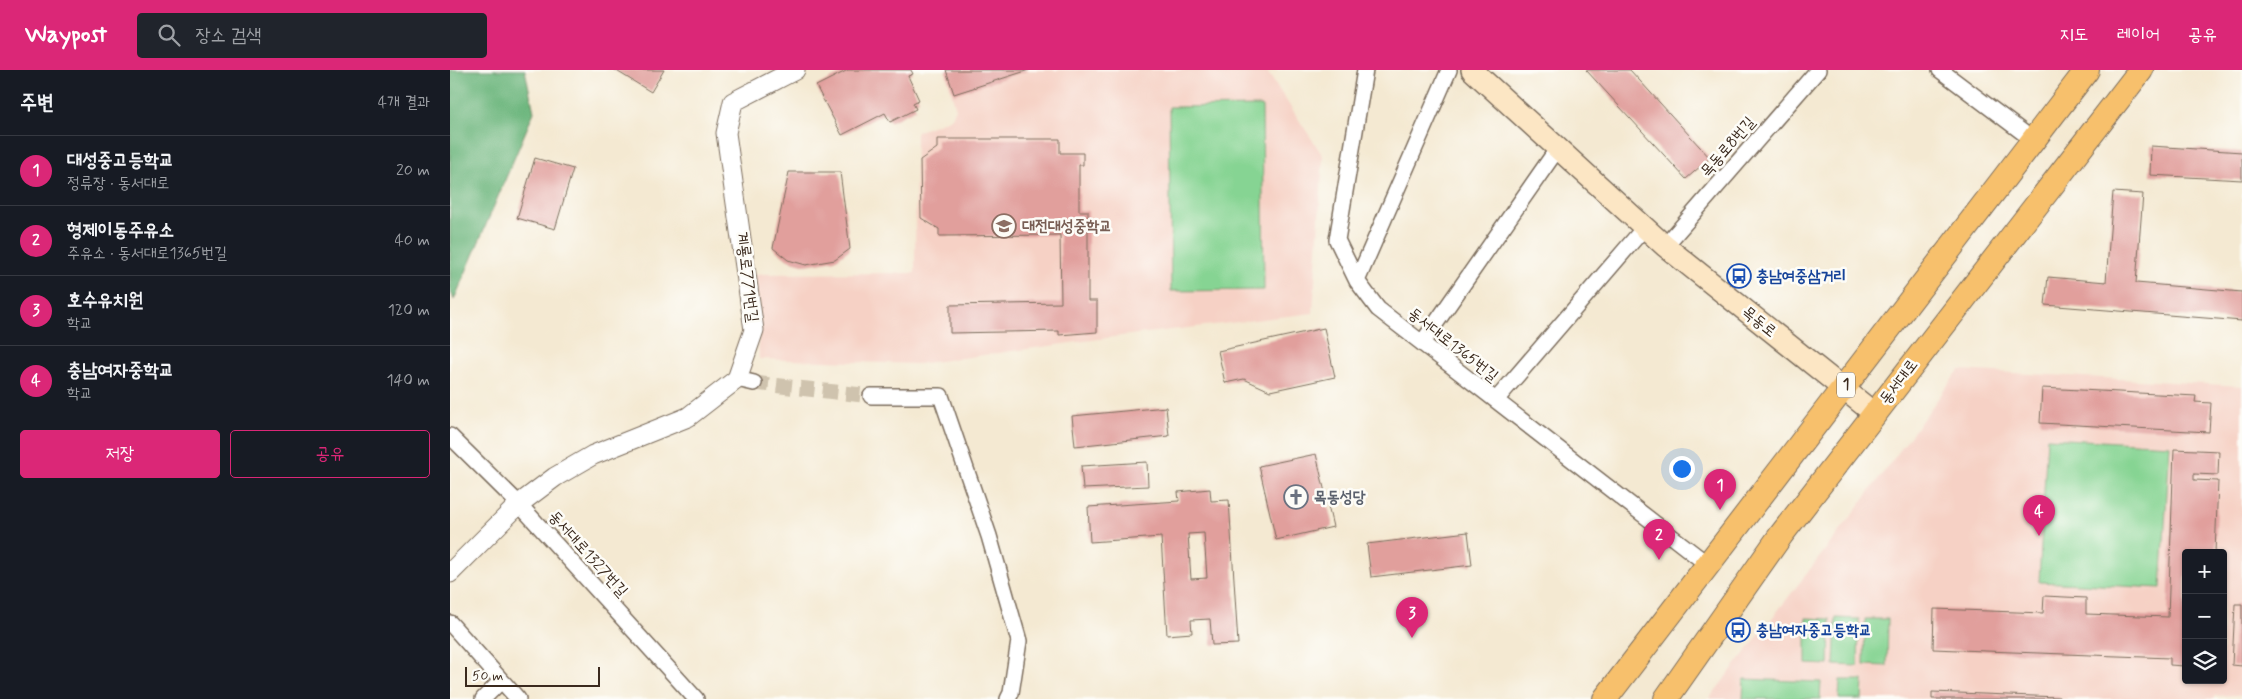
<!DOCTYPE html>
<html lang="ko">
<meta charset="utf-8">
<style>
body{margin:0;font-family:Mynerve,"Poor Story",sans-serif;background:#20242c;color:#f1f3f6}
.controls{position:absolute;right:15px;bottom:15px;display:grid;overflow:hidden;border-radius:5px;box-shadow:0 1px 4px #0004}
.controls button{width:45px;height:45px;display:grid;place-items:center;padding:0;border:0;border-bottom:1px solid #363941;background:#171b24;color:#f1f3f6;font:25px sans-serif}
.scale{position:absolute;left:15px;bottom:12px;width:135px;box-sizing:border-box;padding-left:5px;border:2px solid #3b2a1e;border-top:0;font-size:14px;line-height:18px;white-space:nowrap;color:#3b2a1e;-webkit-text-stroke:4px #fdfcf7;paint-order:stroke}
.you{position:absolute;left:1231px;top:398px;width:18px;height:18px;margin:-12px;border:4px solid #fff;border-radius:50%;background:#1a73e8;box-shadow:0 0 0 8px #1a73e833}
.badge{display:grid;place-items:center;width:32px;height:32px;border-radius:50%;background:#db2777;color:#fff;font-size:16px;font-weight:700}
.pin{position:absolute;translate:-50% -41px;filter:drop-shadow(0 1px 2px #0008)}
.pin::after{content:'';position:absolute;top:26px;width:18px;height:15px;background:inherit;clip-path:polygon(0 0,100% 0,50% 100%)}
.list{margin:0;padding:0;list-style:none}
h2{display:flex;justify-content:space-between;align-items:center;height:65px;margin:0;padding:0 20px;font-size:21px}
h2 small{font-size:16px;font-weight:400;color:#9ea1a6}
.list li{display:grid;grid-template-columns:32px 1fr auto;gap:15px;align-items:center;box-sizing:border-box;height:70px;padding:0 20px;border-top:1px solid #363941}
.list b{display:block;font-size:19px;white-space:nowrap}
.list p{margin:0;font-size:16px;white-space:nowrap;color:#9ea1a6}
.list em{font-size:16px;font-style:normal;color:#9ea1a6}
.actions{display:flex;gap:10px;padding:15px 20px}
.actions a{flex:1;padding:11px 0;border:1px solid #db2777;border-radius:5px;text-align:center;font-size:18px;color:#db2777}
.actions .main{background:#db2777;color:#fff}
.icon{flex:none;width:28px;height:28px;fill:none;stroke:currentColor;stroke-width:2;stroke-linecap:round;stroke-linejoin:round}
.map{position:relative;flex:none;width:1792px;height:629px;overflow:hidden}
header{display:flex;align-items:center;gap:30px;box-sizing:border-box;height:70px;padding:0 25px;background:#db2777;color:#fff}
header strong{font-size:24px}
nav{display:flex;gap:28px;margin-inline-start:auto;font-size:18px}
.search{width:350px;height:45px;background:#20242c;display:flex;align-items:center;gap:12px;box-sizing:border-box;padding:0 18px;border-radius:5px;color:#9ea1a6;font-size:19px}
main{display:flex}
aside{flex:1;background:#171b24}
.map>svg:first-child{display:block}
</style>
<header>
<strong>Waypost</strong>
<div class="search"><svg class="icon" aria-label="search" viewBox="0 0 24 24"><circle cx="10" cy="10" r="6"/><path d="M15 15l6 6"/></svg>장소 검색</div>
<nav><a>지도</a><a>레이어</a><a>공유</a></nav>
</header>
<main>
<aside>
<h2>주변<small>4개 결과</small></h2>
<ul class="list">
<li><span class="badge">1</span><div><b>대성중고등학교</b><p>정류장 · 동서대로</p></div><em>20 m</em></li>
<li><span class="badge">2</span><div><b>형제이동주유소</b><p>주유소 · 동서대로1365번길</p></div><em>40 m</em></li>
<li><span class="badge">3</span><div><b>호수유치원</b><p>학교</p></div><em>120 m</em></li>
<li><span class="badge">4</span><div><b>충남여자중학교</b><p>학교</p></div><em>140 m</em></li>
</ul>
<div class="actions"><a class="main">저장</a><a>공유</a></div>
</aside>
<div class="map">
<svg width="1792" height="629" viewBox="0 0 1792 629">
<rect width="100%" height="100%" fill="#fdfcf7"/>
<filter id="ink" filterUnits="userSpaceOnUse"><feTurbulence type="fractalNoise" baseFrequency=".02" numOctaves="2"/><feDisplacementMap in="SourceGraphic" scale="10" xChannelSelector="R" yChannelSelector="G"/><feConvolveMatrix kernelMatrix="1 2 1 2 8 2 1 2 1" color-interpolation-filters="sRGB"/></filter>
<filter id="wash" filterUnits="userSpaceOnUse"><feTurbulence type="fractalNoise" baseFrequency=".0096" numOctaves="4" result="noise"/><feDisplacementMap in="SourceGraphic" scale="20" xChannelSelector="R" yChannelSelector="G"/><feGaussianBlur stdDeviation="1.12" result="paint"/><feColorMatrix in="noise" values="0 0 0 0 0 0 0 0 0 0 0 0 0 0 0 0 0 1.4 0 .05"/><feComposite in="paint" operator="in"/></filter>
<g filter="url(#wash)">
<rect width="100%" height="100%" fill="#f4e9d2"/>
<!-- built -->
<path fill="#f6d1c5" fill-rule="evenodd" d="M495,0H816L873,86L863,243L671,266L468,294L309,289L306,204L465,203L466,62L501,49L506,39Z
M1509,300L1792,316V625L1764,626V629H1259L1400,448ZM1736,483H1773V610H1736Z"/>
<!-- green -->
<path fill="#86d493" stroke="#607f58" d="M812,36L814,220L721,221L719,37Z
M1597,368L1720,375L1711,518L1589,512Z
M1356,548L1380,549L1379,595L1356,594Z
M1386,548L1409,549L1408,596L1384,595Z
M1415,549H1438L1437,596L1414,595Z
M1294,609L1371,612L1370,629H1293Z
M1390,610H1413L1412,629H1389Z"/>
<!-- forest -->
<path fill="#6cb67d" stroke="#54704e" d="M0,0H75L84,42L4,230L0,219Z"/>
<g id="blocks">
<!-- building -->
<path fill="#e19f9c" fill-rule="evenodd" d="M165,0H214L201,22Z
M398,0H461L463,4L458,6L469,30L463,33L466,39L440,52L435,43L392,65L366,16Z
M496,0H579L504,24Z
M1136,0H1180L1260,88L1236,109Z
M487,69H610V83H633V95H629V141H638V231H647V262L609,265V261L500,263V235L611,233L610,165L489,166V159L471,148L470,90L487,78Z
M1701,76L1792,82V110L1700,105Z
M85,88L123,99L105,159L67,148Z
M339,102H390L400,179L385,190L356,195L338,190L323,178Z
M1663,122L1693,124L1686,213L1792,222V251L1595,235L1598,207L1656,212Z
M874,258L885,307L820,321L794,309L775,313L768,281Z
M1592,318L1746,326L1745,332L1761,333L1759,362L1590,353Z
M716,337L719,366L625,376L622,346Z
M1724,379L1769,381L1768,405L1744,404V410L1768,411L1765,483H1736L1734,596L1720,595V588L1483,579L1484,539L1593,543L1594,526L1636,528V544L1718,547Z
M866,384L883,457L826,470L809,396Z
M697,392L698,416L633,419L631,396Z
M760,419L761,431L779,430L788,574L762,575L760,549L741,550L742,563L717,565L711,467L640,472L638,437L729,431L728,422ZM754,463L757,508L741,509L738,464Z
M1018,462L1022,495L921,507L917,474Z
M1785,534H1792V596L1782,595Z
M1482,622L1609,627V629H1482Z"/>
</g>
</g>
<g filter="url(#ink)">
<use href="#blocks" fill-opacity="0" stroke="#7c6d5d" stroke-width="1"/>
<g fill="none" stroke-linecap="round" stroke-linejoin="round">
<!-- minor-tunnel -->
<path stroke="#cfc3ae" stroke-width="15" stroke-dasharray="15 8" stroke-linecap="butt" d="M304,313L421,326"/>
<!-- minor casing -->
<g stroke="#7c6d5d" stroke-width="18">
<path id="minor" d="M915,0L887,170L907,211L928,239L1257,494
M1490,0L1583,70
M1215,176L1368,0
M907,211L999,0
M972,273L1108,78
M287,309L304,313
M421,326H491L539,466L569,571L561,623L558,629
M1046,330L1194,158
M0,366L69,434L246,629
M0,553L68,629
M33,629L51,611"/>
</g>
<!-- tertiary casing -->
<g stroke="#7c6d5d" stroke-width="21">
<path id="tertiary" d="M0,503L69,434L105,407L143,385L238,347L287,309L304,260L276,63L283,32L345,0"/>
</g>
<!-- secondary casing -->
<g stroke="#7c6d5d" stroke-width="24">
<path id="secondary" d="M1022,0L1215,176L1425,344"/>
</g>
<!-- primary casing -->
<g stroke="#7c6d5d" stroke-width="26">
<path id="primary" d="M1155,629L1637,0
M1216,629L1331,465L1691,0"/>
</g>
<!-- minor -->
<use href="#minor" stroke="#fff" stroke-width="15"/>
<!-- tertiary -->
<use href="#tertiary" stroke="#fff" stroke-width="19"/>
<!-- secondary -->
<use href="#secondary" stroke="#fce6c4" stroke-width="21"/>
<!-- primary -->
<use href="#primary" stroke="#f7c06c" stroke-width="24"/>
</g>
</g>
<!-- icons -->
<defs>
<g id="school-ring" transform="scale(1.25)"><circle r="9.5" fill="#fdfcf7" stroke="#8d6e63" stroke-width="1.5"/><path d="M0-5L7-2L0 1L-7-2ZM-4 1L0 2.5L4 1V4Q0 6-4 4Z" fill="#8d6e63"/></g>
<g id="bus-ring" transform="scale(1.25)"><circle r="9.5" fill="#fdfcf7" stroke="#1a4fb4" stroke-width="1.5"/><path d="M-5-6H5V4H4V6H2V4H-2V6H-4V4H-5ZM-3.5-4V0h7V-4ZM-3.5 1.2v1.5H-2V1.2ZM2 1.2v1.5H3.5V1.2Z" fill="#1a4fb4"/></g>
<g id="church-ring" transform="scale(1.25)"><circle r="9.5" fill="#fdfcf7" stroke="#6b7280" stroke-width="1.5"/><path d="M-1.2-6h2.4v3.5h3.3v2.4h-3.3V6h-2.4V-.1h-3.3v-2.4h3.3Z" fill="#6b7280"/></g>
</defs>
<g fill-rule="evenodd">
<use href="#school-ring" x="554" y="156"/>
<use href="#bus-ring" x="1289" y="206"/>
<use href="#church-ring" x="846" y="427"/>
<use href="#bus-ring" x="1288" y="560"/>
</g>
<g text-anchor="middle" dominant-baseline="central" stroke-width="5" stroke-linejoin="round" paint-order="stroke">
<!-- shield labels -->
<rect fill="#fdfcf7" stroke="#75695f" stroke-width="1" x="1387" y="302.5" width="18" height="25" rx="4"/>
<g font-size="15" font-weight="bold" fill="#3b2a1e">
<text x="1396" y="315">1</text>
</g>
<!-- street labels -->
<g font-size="16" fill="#3b2a1e" stroke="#fdfcf7">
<text transform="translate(1278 77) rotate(-49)">목동로8번길</text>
<text transform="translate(297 207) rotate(83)">계룡로771번길</text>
<text transform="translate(1309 252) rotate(39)">목동로</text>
<text transform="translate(1003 275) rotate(38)">동서대로1365번길</text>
<text transform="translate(1449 312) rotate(-53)">동서대로</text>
<text transform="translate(138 484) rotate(48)">동서대로1327번길</text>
</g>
<!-- education labels -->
<g font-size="16" font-weight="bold" fill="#785e54" stroke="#fdfcf7" text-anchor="start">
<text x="572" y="156">대전대성중학교</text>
</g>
<!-- transit labels -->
<g font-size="16" font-weight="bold" fill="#164399" stroke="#fdfcf7" text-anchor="start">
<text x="1306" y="206">충남여중삼거리</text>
<text x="1306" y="560">충남여자중고등학교</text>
</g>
<!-- worship labels -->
<g font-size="16" font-weight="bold" fill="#5b616d" stroke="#fdfcf7" text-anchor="start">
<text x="864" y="427">목동성당</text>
</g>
</g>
</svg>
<div class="controls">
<button>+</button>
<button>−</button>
<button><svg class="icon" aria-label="layers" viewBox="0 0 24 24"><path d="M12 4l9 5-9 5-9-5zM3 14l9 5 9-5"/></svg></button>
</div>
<div class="scale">50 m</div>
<div class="you"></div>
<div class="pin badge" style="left:1270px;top:440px">1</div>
<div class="pin badge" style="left:1209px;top:490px">2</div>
<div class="pin badge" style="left:962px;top:568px">3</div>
<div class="pin badge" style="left:1589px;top:466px">4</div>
</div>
</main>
